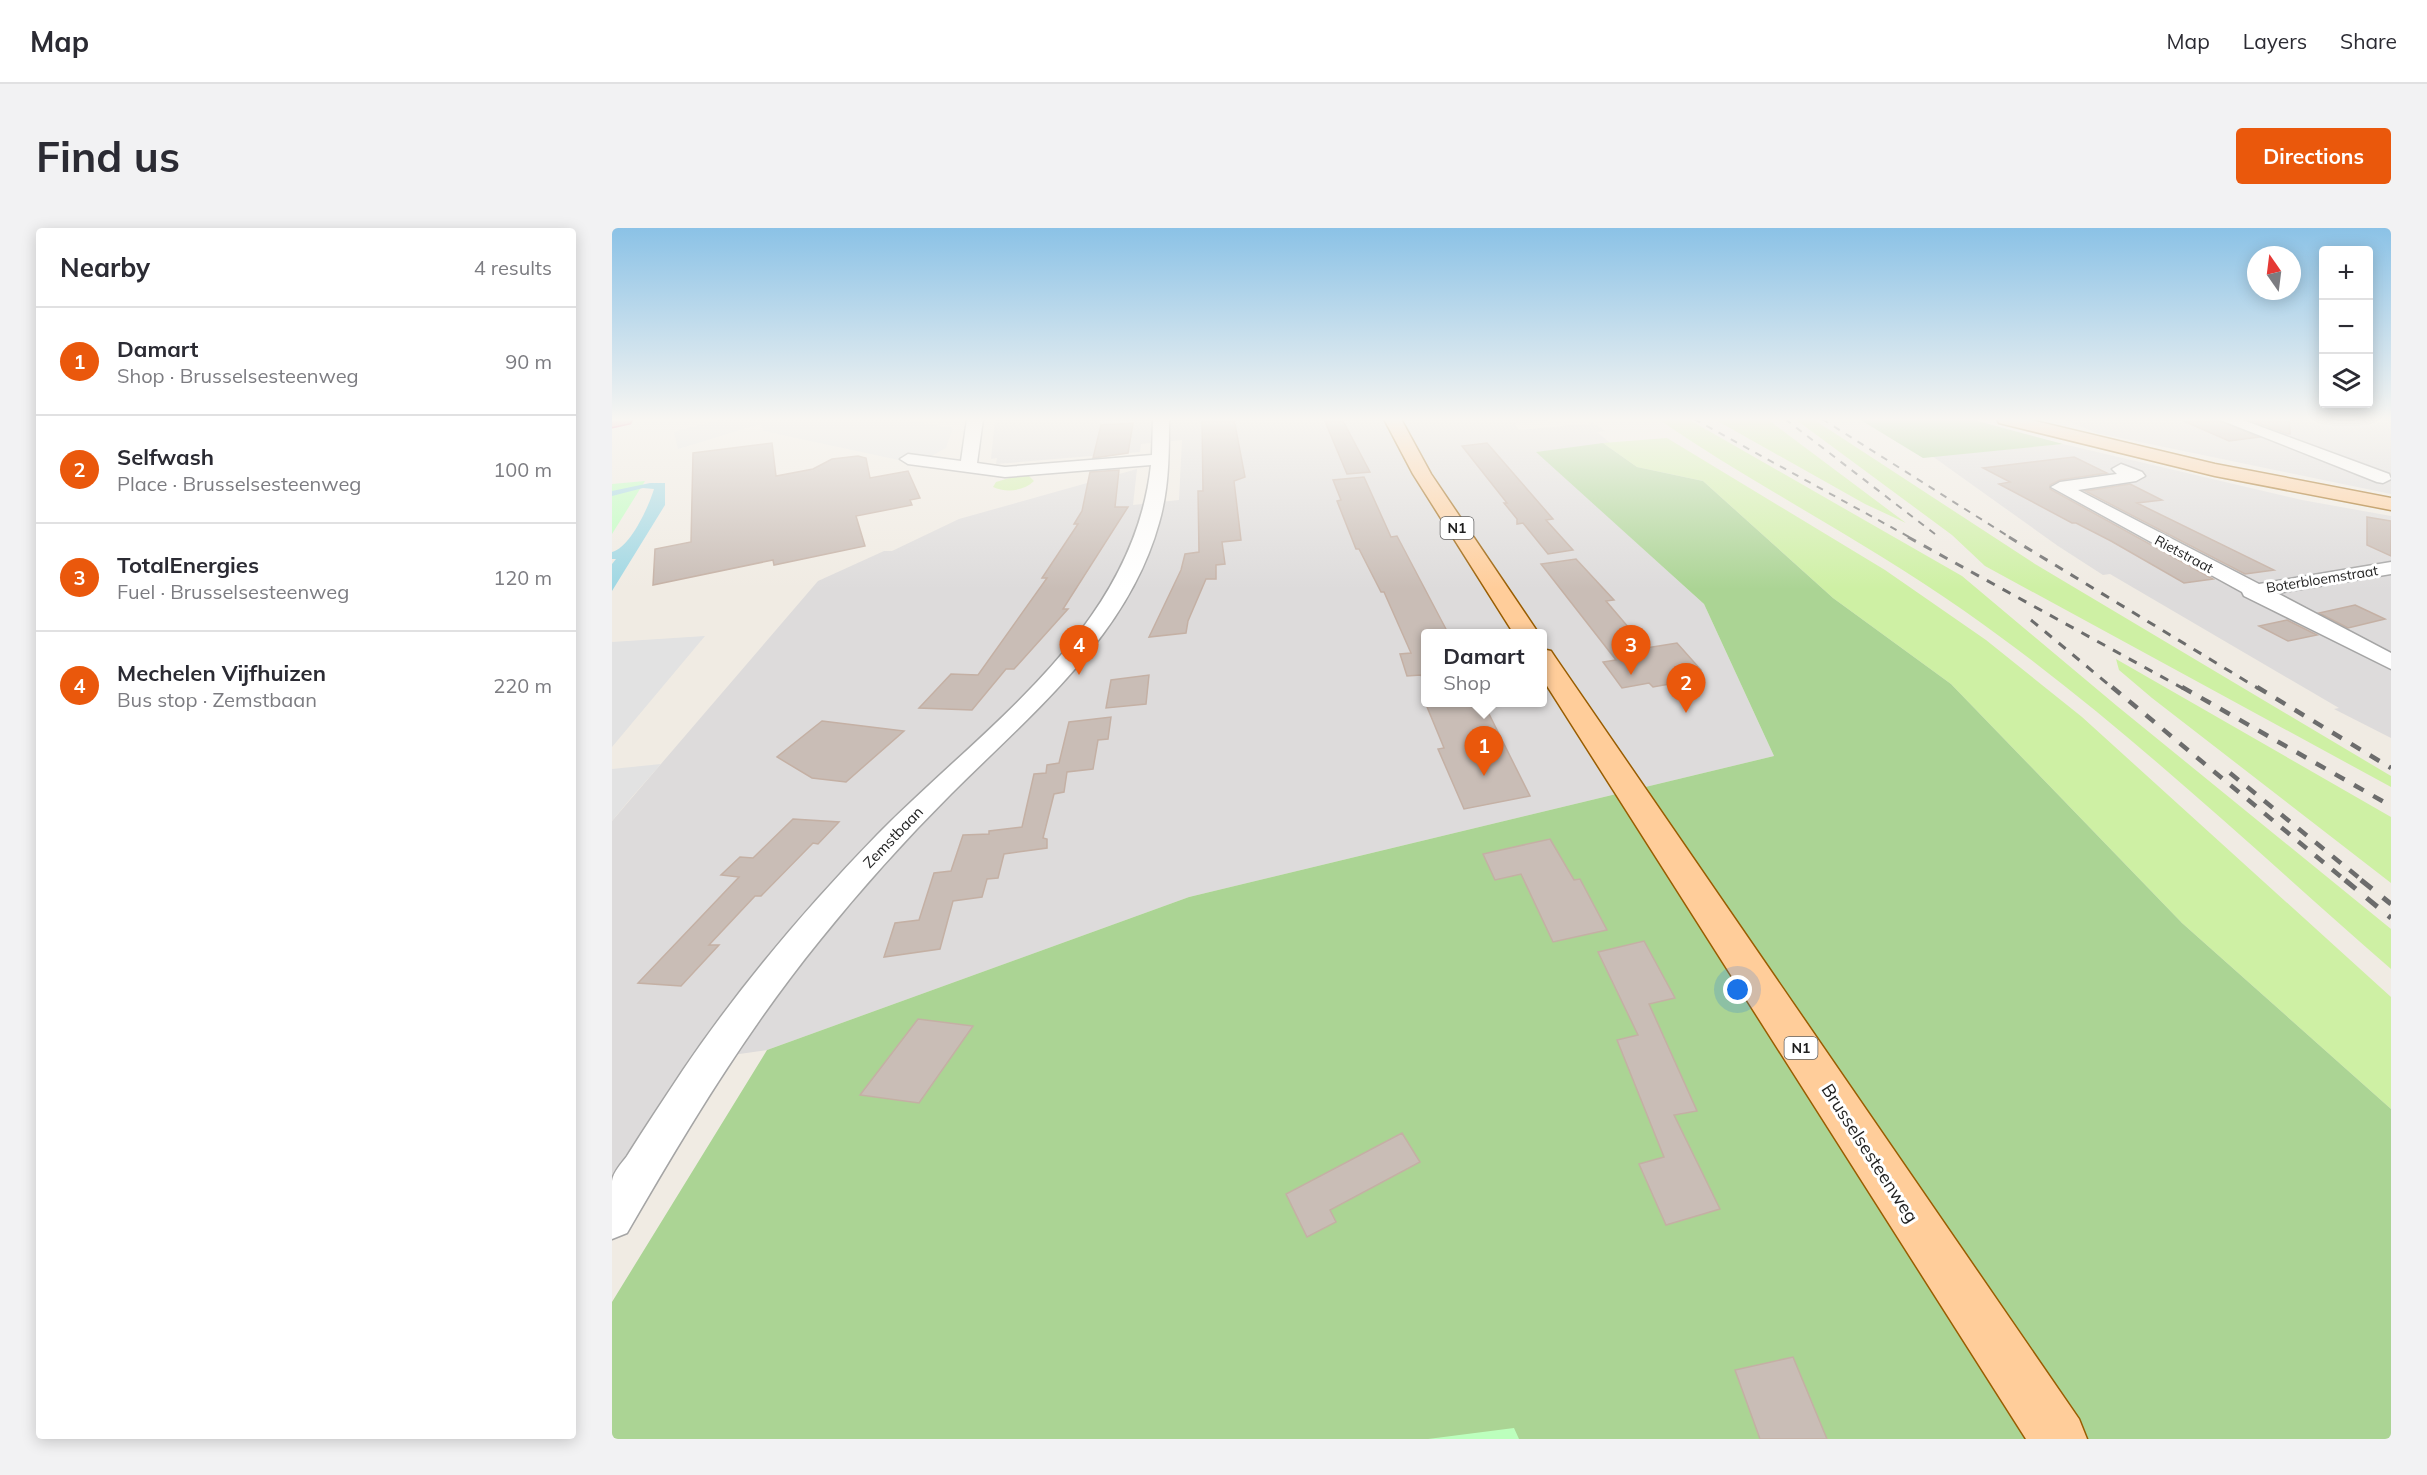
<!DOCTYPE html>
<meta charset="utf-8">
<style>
body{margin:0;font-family:Mulish,sans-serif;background:#f2f2f3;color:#2b2b33}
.controls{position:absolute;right:18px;top:18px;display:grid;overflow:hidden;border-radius:6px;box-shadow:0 3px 15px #0003}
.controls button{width:54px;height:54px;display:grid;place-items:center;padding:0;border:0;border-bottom:2px solid #e1e1e2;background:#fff;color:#2b2b33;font:30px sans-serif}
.compass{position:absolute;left:1635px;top:18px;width:54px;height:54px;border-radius:50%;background:#fff;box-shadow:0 3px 15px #0003;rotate:346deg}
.you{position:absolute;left:1126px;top:762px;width:21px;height:21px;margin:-15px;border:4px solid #fff;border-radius:50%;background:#1a73e8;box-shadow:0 0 0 9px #1a73e833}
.badge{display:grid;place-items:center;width:39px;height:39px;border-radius:50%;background:#ea580c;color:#fff;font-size:20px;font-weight:700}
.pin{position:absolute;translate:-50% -50px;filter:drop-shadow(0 2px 3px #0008)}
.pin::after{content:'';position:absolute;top:32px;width:21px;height:18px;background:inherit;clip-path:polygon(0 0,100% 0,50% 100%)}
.popup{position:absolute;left:809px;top:401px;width:126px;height:78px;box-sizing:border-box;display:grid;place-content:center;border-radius:6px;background:#fff;filter:drop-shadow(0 2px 4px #0005);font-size:20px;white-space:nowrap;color:#7c7c81}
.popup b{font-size:22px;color:#2b2b33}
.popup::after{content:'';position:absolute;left:50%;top:100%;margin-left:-12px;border:12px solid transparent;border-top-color:#fff}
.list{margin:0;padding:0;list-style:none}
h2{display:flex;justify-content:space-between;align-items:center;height:78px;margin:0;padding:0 24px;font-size:26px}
h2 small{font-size:20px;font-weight:400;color:#7c7c81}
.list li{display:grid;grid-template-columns:39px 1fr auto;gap:18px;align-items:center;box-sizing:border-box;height:108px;padding:0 24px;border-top:2px solid #e1e1e2}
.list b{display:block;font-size:22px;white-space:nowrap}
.list p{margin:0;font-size:20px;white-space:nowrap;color:#7c7c81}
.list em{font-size:20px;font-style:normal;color:#7c7c81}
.icon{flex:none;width:33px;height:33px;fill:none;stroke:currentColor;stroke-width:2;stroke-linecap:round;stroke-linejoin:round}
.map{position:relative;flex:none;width:1779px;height:1211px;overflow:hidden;border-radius:6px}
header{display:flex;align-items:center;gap:36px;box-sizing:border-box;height:84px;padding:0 30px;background:#fff;border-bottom:2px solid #e1e1e2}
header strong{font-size:28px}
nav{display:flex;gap:33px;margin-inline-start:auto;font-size:21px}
.intro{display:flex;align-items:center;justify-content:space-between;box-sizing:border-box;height:144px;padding:0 36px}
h1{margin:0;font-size:42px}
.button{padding:15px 27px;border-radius:6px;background:#ea580c;color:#fff;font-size:21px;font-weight:700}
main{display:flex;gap:36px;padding:0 36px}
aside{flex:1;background:#fff;border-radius:6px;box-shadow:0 3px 15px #0003}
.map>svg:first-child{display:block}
</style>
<header>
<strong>Map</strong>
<nav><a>Map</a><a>Layers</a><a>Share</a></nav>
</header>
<div class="intro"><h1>Find us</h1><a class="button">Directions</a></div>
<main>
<aside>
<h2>Nearby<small>4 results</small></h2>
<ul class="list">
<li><span class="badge">1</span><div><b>Damart</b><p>Shop · Brusselsesteenweg</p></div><em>90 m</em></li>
<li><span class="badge">2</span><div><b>Selfwash</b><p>Place · Brusselsesteenweg</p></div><em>100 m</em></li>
<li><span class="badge">3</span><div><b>TotalEnergies</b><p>Fuel · Brusselsesteenweg</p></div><em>120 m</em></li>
<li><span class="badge">4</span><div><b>Mechelen Vijfhuizen</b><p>Bus stop · Zemstbaan</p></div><em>220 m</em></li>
</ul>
</aside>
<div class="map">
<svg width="1779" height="1211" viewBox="0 0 1779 1211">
<rect width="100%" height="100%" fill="#f0ebe3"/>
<!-- residential -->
<path fill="#dddbdb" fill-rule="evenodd" d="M383,191H949L902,196L907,202L983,195L993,203L985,204L998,215L925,224L1092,376L1162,528L577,669L155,822L78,833L0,950V593L206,353L272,323H280L347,291L525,241L521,277L567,272L570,212L529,216L528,224L384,236L385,230L379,231ZM814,406H930V474H814Z
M1451,191H1779V266L1485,205Z
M1451,216L1690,272L1779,288V510L1722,481L1727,480L1498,346L1491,347L1446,318L1320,228Z"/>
<!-- grass -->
<path fill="#cef0a4" d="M1046,191H1076L1350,348L1505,478L1779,701V741C1639,619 1504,489 1351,382C1253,313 1145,259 1046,191Z
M1102,191H1155L1294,295L1253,276Z
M1183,191H1201L1423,336L1779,548V559L1373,338L1340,307Z
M1055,210L1273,342L1374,412L1470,489L1779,769V881L1570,695L1339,456L1221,370L1091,253L1025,239L991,215Z
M404,248H417L422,253C412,263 394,265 381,259L384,254Z
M1504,431L1779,589V655L1540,470L1507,442Z"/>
<!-- forest -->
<path fill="#abd494" d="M1247,191H1358L1451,216L1311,230Z
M991,215L1025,239L1091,253L1221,370L1339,456L1570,695L1779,881V1211H0V1074L155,822L577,669L1162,528L1092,376L924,224Z"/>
<!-- park -->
<path fill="#bcffbd" d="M33,253L0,306V256Z
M902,1200L907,1211H816Z"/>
<!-- parking -->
<path fill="#e2e2e2" d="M110,191H289L341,200L334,220L305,236L152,203L148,196L66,221L62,204Z
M93,408L0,519V414Z
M49,536L19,570L0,593V541Z"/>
<!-- water -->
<path fill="#9fd7e3" d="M38,255H53V277L0,363V336L4,331H0V324C18,320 37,278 42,261L31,260L0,268V263Z"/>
<!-- building -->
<path fill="#c9bdb6" stroke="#c4b0a4" stroke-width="1.5" d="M590,191H622L633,249L622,253L629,312L610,314L613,336L604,337V351H594L576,393L574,405L537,409L569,342L573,326L587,324L586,263H591Z
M712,191H730L758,244L735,246Z
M1567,191H1604L1647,209L1617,213Z
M1635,191H1677L1678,206H1676Z
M521,195L516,225L481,230L489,197Z
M160,215L164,248L201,241L220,231L246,228L254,230L258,250L296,243L308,270L298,272L300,277L244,288L253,318L162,337L161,332L41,357L43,321L79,314L81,225Z
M875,215L941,291L934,292L961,322L936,326L911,295L905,296V291L892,275H895L850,218Z
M1462,229L1495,245L1448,252L1438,257V261L1601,351L1572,355L1499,313L1464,295H1460L1387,256L1398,254L1371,240Z
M507,242L503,279H516L451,381H456L402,441H394L360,482L307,480L339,446L366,447L435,350H430L466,296H462L470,283L478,244Z
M752,249L779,309L785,308L835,403L813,405V457L809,447L795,448L788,426L799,425L772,364H769L747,321H744L725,273L729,272L721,252Z
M1518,256L1550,272L1525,275L1662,342L1633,346L1473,263Z
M1755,289L1779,293V328L1755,317Z
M964,331L1002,372L994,373L1034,420L1065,415L1089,442L1084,443L1091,450L1041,459L1037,455L1010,460L991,434L1004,432L929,336Z
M1743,377L1773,391L1736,400L1707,385Z
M1675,392L1705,407L1676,413L1647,398Z
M537,447L534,476L494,480L499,452Z
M813,474H871L918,568L852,581L826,521L832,520Z
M499,489L496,511L486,512L481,541L455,544L452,564L442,566L431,610L435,611V620L392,626L386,650L375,651L370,669L341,673L328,721L272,729L283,695L307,692L322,645L339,643L351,607L377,606V603L410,599L422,546L434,545L435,537L447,535L457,494Z
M210,493L292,503L234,554L200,550L165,529Z
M181,591L227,594L206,616L201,615L149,668H143L97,717H107L69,758L26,755L127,649L109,647L128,629L141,630Z
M938,611L962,652L968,651L995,702L941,714L909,646L883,652L871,626Z
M1032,713L1063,770L1037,776L1085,883L1062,887L1108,981L1054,997L1027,936L1052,929L1005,812L1026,807L986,724Z
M306,791L361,798L307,875L248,867Z
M790,905L808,934L718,982L724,994L695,1009L674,966Z
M1181,1129L1215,1211H1148L1123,1142Z"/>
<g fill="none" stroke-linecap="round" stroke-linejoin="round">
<!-- minor casing -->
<g stroke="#a5a5a5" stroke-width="3">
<path id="minor" d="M355,191H371L365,235L393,239L540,227L541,191H557C557,226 557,261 547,295C516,408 418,487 339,566C293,612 249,661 208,712C134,803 74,903 15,1005L0,1011C0,992 0,971 0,953C1,944 10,935 15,928C33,899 52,871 71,842C128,758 194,680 265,607C372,498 521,401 539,237L393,249L296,236L288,231L296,226L349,233Z
M1606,191H1628L1777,246L1779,251L1771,255L1765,254Z
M1509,236L1530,244L1533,248L1524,253L1466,262L1647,356L1779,334V346L1665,365L1779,425V441L1632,368L1630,364L1439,259L1448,254L1505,246L1500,241Z"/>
</g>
<!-- major casing -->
<g stroke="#995d00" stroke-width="3">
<path id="major" d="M772,191H789L819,246L927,406H902L801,246Z
M1385,191H1415L1603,236L1779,270V282L1603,248L1387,195Z
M930,421L939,423L943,429L1467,1191L1475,1211H1414L930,450Z"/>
</g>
<!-- highway casing -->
<g stroke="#ed126a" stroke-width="3">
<path id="highway" d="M0,191H20L18,195L0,199Z"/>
</g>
<!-- minor -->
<use href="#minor" fill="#fff" fill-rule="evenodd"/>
<!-- major -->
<use href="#major" fill="#ffcd9a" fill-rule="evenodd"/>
<!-- highway -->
<use href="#highway" fill="#f0839e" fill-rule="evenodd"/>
<!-- rail-far3 -->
<path stroke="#6c6c6c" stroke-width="2" stroke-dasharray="7 7" stroke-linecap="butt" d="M1082,191L1299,310
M1173,191L1323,306
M1210,191L1399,310"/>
<!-- rail-far2 -->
<path stroke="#6c6c6c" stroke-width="3" stroke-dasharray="9 9" stroke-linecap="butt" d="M1296,309L1572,461
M1397,309L1647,461
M1419,392L1502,461"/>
<!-- rail-far1 -->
<path stroke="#6c6c6c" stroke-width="4.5" stroke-dasharray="11 11" stroke-linecap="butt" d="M1500,459L1734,653
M1570,459L1779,578
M1645,459L1779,540
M1618,545L1751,653"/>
<!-- rail -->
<path stroke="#6c6c6c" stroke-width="5" stroke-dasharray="14 14" stroke-linecap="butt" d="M1733,652L1779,690
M1749,652L1779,676"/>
</g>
<!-- sky -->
<linearGradient id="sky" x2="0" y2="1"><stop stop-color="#8bc2e6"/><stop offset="0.53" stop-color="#f8f6f2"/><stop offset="1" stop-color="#f8f6f2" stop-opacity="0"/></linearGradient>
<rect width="1779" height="361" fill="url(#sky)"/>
<g text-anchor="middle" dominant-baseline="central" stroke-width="6" stroke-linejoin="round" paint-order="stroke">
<!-- shield labels -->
<g fill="#fff" stroke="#626262" stroke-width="1.5">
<rect x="828.5" y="289" width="33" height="22" rx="4.5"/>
<rect x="1172.5" y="809" width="33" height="22" rx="4.5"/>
</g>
<g font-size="14" font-weight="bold" fill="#1e1e1e">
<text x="845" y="300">N1</text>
<text x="1189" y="820">N1</text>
</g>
<!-- far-street labels -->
<g font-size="14" fill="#1e1e1e" stroke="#fff">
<text transform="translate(1572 326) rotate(28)">Rietstraat</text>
<text transform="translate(1710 351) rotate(-9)">Boterbloemstraat</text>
</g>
<!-- street labels -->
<g font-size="15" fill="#1e1e1e" stroke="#fff">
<text transform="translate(281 609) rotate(-46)">Zemstbaan</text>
</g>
<!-- near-street labels -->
<g font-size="18" fill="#1e1e1e" stroke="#fff">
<text transform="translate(1258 925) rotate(57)">Brusselsesteenweg</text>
</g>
</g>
</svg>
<div class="controls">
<button>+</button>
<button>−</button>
<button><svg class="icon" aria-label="layers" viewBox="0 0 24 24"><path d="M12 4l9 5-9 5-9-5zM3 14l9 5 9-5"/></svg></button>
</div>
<svg class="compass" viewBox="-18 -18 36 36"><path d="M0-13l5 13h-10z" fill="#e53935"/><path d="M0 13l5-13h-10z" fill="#7c7c81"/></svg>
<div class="you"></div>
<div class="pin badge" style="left:872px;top:548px">1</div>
<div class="popup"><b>Damart</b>Shop</div>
<div class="pin badge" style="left:1074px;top:485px">2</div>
<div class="pin badge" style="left:1019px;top:447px">3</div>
<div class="pin badge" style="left:467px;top:447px">4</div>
</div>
</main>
